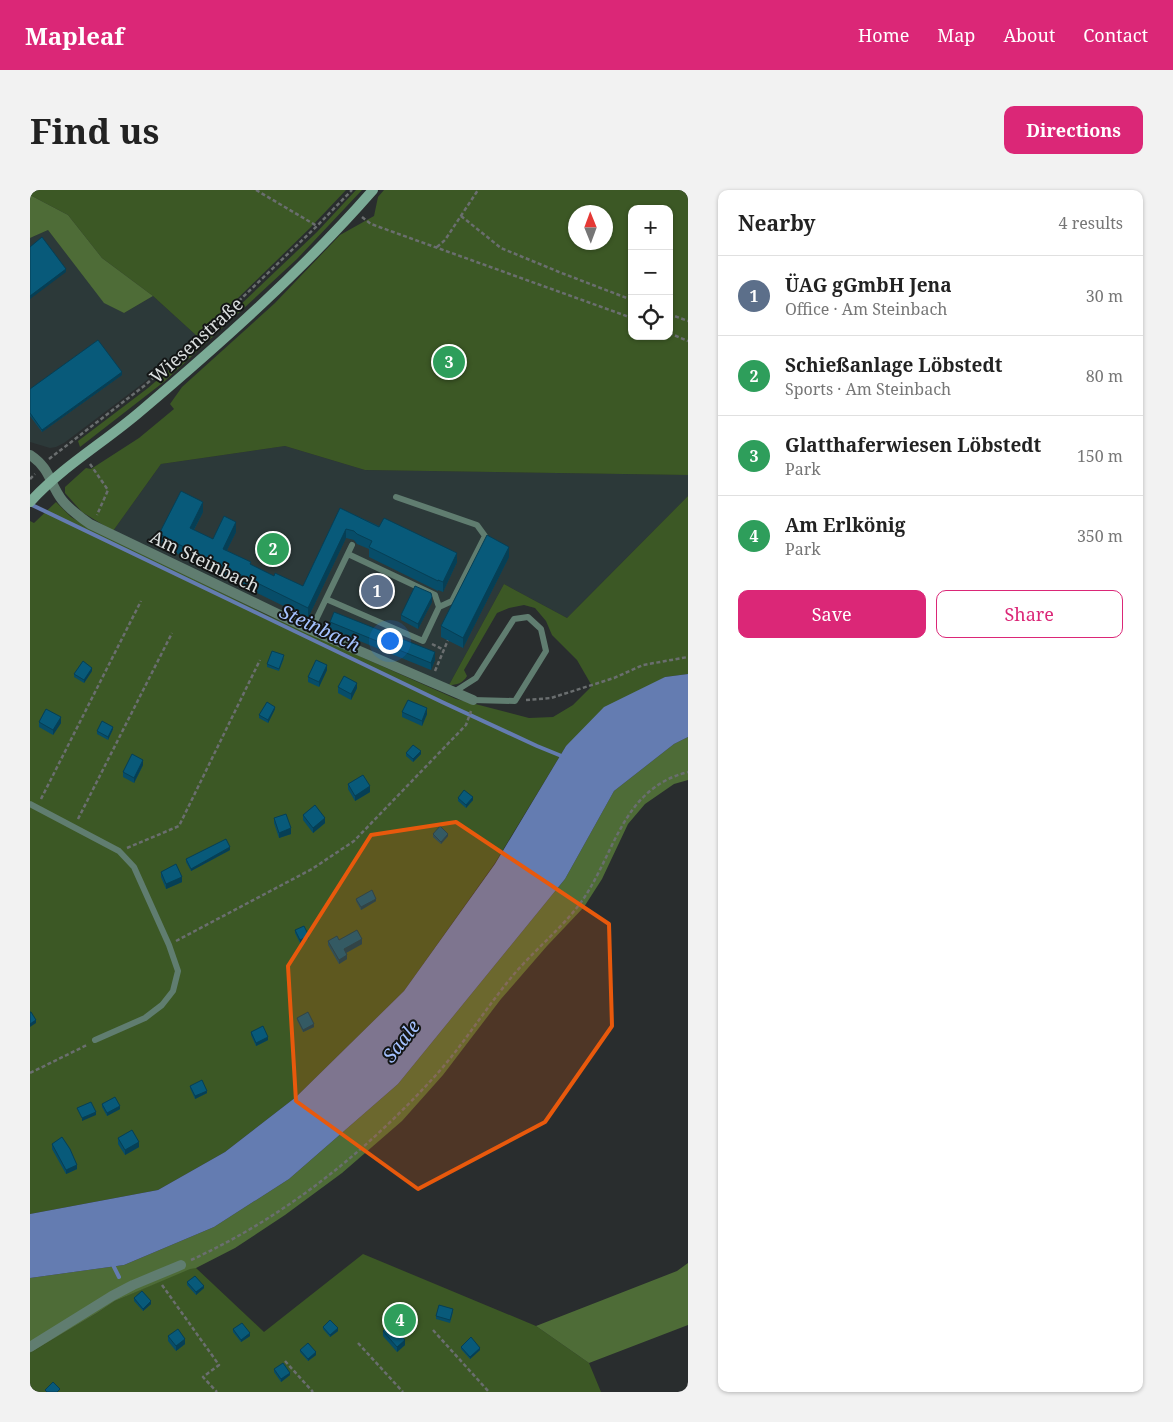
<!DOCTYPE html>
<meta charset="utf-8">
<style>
body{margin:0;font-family:"Noto Serif",serif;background:#f2f2f2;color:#222}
.controls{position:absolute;right:15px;top:15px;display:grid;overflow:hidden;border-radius:10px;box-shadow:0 1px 4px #0004}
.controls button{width:45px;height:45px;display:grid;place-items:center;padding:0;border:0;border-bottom:1px solid #e0e0e0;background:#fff;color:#222;font:25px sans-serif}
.compass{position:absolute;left:538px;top:15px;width:45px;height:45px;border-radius:50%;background:#fff;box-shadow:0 1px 4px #0004;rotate:359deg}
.you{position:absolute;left:359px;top:450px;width:18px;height:18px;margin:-12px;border:4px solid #fff;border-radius:50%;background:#1a73e8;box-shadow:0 0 0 8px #1a73e833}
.badge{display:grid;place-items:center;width:32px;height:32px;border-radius:50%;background:#db2777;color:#fff;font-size:16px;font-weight:700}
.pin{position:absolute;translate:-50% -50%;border:2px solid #fff;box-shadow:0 1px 5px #0006}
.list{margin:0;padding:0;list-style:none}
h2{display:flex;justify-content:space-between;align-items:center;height:65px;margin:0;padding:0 20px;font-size:21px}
h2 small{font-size:16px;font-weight:400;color:#767676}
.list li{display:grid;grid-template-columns:32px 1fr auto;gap:15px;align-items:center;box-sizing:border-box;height:80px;padding:0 20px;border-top:1px solid #e0e0e0}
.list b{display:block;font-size:19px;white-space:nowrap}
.list p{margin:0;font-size:16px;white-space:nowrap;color:#767676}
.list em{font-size:16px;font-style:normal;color:#767676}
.actions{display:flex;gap:10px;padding:15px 20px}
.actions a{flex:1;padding:11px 0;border:1px solid #db2777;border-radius:10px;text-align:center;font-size:18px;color:#db2777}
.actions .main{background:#db2777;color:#fff}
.icon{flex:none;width:28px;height:28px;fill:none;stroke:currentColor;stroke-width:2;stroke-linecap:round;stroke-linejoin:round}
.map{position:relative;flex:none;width:658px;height:1202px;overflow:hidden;border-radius:10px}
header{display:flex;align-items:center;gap:30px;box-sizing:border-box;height:70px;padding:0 25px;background:#db2777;color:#fff}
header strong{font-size:24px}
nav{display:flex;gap:28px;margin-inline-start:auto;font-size:18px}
.intro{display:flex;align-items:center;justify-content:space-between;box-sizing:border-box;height:120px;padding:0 30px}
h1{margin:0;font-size:35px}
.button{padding:12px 22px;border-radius:10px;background:#db2777;color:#fff;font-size:18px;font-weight:700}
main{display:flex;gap:30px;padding:0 30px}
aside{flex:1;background:#fff;border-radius:10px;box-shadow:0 1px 4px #0004}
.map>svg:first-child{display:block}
</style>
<header>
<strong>Mapleaf</strong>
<nav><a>Home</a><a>Map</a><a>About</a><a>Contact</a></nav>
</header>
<div class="intro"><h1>Find us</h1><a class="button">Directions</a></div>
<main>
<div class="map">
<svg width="658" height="1202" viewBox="0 0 658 1202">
<rect width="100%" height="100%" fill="#292d2e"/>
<!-- built -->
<path fill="#2c3939" d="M18,40L75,113L94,123L123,106L168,147L112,194L34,253L26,257L20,258L0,252V48Z
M255,256L335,280L658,285V306L537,428L474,394L419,495L314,453L83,341L131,274Z"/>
<!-- green -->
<path fill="#3c5825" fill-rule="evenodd" d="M0,0H316L280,38L168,147L123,106L72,68L38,25L0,5Z
M326,0H332L267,69L135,191L50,257L48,251L118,198L168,155L287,42Z
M354,0H658V285L335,280L255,256L131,274L83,341L52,322L35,303V297L56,278L61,279L109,248L144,219L140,214L152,197L245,113L310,45L344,26L348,7ZM602,19H639V146H602ZM546,22H576V52H546Z
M658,306V484L635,487L536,556L465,673L374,801L266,907L195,962L128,1000L0,1024V331L4,333L26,312L41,327L60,338L237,425L426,509L499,528L523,527L543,515L562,496L547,470L522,445L516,431L505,418L494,415L479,418L467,423L434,480L437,486C433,493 427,495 419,495L474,394L537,428Z
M333,1064L506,1136L559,1173L571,1202H0V1163L67,1123L85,1111L160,1078H166L234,1142Z"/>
<!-- forest -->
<path fill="#4e6c37" d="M0,5L38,25L72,68L123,106L94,123L74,113L18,40L0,48Z
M658,547V590L644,594L615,614L598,634L572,689L554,717L517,756L471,809L413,885L372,931L312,983L255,1025L205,1058L166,1078L160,1079L85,1111L67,1123L0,1163V1088L94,1075L184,1037L259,989L368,894L535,689L584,601L644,554Z
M658,1073V1135L559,1173L506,1136L647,1081Z"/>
<!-- water -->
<path fill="#647cb1" d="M658,484V547L644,554L584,601L535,689L368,894L259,989L184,1037L94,1075L0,1088V1024L128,1000L195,962L266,907L374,801L465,674L536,556L574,517L635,487Z"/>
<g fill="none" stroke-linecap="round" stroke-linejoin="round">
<!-- stream -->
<path stroke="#647cb1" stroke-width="4" d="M0,314L412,512L507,556L534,567
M82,1073L89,1087"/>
<!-- path -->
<path stroke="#6a6e6f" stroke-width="2.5" stroke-dasharray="4 2.5" stroke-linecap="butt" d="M226,0L287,36
M431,26L471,58L529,82L602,110
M332,27L341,34L602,128
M407,57L415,50L448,0
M639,124L658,131
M639,143L658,151
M19,269L114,196L168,150L287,36L322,0
M60,274L78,300L67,325
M0,289L5,284
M402,454L414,460
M405,481L418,450
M496,510L521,508L584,488L613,475L658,467
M11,609L111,411
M48,629L142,443
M97,658L149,636L230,470
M146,751L282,679L324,651L436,535L441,521
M0,883L57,855
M161,1070C255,1027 337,961 406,885C433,855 454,821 480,789C501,763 528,742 549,715C585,667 590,599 658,582
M132,1095L189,1175L173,1187L187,1202
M403,1140L459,1202
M328,1153L373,1202
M255,1171L283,1202"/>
<!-- lane -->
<path stroke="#607d70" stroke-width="6" d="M366,307L447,335L455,346L422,411L409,417
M296,409L393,451L409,417L405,405L318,364
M281,440L322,355
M424,502L446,488L484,429L498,427L511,439L516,461L485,511L443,510
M0,614L89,661L104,677L139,755L148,781L143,801L132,815L115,828L65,850"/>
<!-- street -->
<path stroke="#607d70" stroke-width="10" d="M0,265C21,279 19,293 32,310C40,320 50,327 60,334L281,440L443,510
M0,1157L82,1106L103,1095L151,1075"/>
<!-- secondary -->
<path stroke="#7bab96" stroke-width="10" d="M0,312C33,276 75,252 112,220C192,152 274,79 343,0"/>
</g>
<!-- wall -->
<path fill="#074d69" d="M92,185L12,242L0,226V199Z
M310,318L427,372L413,402L408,400V401L339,367V359L327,354L324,350L316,348L278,428L146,363L145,365L134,359V356L129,353V344L173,322L164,340L183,349L206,342L197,360L221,375L244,386L273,396Z
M479,367L433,458L411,447V436Z
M402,412L388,439L371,430V425Z
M300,432L405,470L401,480L300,439Z
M254,468L249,481L237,477V474Z
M297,480L289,497L278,492V487Z
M62,481L54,493L44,487V484Z
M308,497L327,498L321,510L308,503Z
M245,519L238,533L229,528V525Z
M372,522L397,524L392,536L372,527Z
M9,532L31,533L23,545L9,537Z
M83,539L78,550L67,544V541Z
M376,563L391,564L383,572L376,566Z
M113,575L104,593L93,587V582Z
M318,594L340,602L325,611L318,599Z
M428,608L443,610L436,618L428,611Z
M273,625L295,633L283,643L273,630Z
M244,628L261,644L249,648L244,633Z
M403,644L418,646L411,654L403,647Z
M200,660L161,681L156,672V669Z
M131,682L152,692L136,699L131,687Z
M326,709L346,711L331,720L326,711Z
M265,740L279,748L270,753L265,743Z
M309,750L332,754L316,763L317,769L309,774L298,755V751Z
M267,828L284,837L273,842L267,830Z
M221,842L238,850L226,856L221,845Z
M160,896L177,903L165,909L160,898Z
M72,914L90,919L77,926L72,917Z
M88,948L109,957L95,965L88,954Z
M22,954L47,979L36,984L22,959Z
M157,1092L174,1098L166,1105L157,1095Z
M104,1108L121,1114L113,1121L104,1111Z
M423,1122L420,1133L406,1129V1126Z
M293,1137L308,1141L300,1147L293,1139Z
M203,1139L220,1146L211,1152L203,1142Z
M353,1141L375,1155L367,1162L353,1146Z
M138,1146L155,1154L146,1161L138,1151Z
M431,1157L450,1160L440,1169L431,1159Z
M270,1160L286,1165L278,1171L270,1162Z
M244,1179L260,1185L251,1192L244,1182Z"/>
<!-- shaded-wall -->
<path fill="#063f55" d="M36,79V82L0,109V106Z
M92,182V185L12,242V240Z
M173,312V322L160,347V338Z
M206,332V342L193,368V359Z
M316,339V348L278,428V418Z
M146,353V363L145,365V355Z
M479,357V367L433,458V448Z
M427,363V372L413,402V392Z
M402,407V412L388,439V434Z
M405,462V470L401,480V473Z
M297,475V480L289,497V492Z
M62,478V481L54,493V490Z
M327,493V498L321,510V504Z
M245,517V519L238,533V530Z
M397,518V524L392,536V531Z
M31,527V533L23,545V540Z
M83,537V539L78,550V547Z
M391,561V564L383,572V569Z
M113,570V575L104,593V588Z
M340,596V602L325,611V606Z
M443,607V610L436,618V615Z
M295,628V633L283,643V638Z
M261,638V644L249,648V643Z
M418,644V646L411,654V652Z
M200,657V660L161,681V679Z
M152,687V692L136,699V694Z
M346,709V711L331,720V717Z
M279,746V748L270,753V750Z
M332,749V754L314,764V759Z
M317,765V769L309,774V770Z
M6,830V833L0,837V834Z
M284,834V837L273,842V840Z
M238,847V850L226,856V853Z
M177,901V903L165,909V906Z
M90,916V919L77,926V923Z
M66,922V925L52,931V928Z
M109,952V957L95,965V960Z
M47,975V979L36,984V980Z
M174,1096V1098L166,1105V1102Z
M121,1111V1114L113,1121V1119Z
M308,1138V1141L300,1147V1145Z
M220,1143V1146L211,1152V1150Z
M155,1149V1154L146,1161V1156Z
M375,1150V1155L367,1162V1157Z
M450,1158V1160L440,1169V1167Z
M286,1162V1165L278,1171V1169Z
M260,1183V1185L251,1192V1189Z"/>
<!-- building -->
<path fill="#085a7a" stroke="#063f55" d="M12,47L36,79L0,106V57Z
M68,150L92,182L12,240L0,223V199Z
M151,301L173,312L160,338L183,349L194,326L206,332L193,359L221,372L220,374L244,386L245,383L273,396L310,318L349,337L354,328L427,363L413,392L408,390V391L339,357L342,351L327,344L324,341L316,339L278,418L146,353L145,355L134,349L136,347L129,344Z
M457,345L479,357L433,448L411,436Z
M385,396L401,403L402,407L388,434L371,425Z
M304,422L405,462L401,473L300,432Z
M242,461L254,465L249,479L237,474Z
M286,470L297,475L289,492L278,487Z
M53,471L62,478L54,490L44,484Z
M314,486L327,493L321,504L308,497Z
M378,510L397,518L392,531L372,522Z
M237,512L245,517L238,530L229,525Z
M16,519L31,527L23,540L9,532Z
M72,531L83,537L78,547L67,541Z
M383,555L391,561L383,569L376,563Z
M102,564L113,570L104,588L93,582Z
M333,585L340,596L325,606L318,594Z
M434,600L443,607L436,615L428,608Z
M285,615L295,628L283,638L273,625Z
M256,624L261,638L249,643L244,628Z
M410,636L418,644L411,652L403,644Z
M196,649L200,657L161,679L156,669Z
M146,674L152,687L136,694L131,682Z
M342,700L346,709L331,717L326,709Z
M274,736L279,746L270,750L265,740Z
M327,740L332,749L314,759L317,765L309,770L298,751L307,746L309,750Z
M0,822H1L6,830L0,834Z
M278,822L284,834L273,840L267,828Z
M233,836L238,847L226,853L221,842Z
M172,890L177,901L165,906L160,896Z
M85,907L90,916L77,923L72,914Z
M61,912L66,922L52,928L47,918Z
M102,940L109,952L95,960L88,948Z
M32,947L40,959L47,975L36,980L22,954Z
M165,1086L174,1096L166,1102L157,1092Z
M112,1101L121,1111L113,1119L104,1108Z
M409,1115L423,1119L420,1130L406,1126Z
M300,1130L308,1138L300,1145L293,1137Z
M212,1133L220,1143L211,1150L203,1139Z
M361,1134L375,1150L367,1157L353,1141Z
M148,1139L155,1149L146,1156L138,1146Z
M441,1147L450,1158L440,1167L431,1157Z
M278,1153L286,1162L278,1169L270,1160Z
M253,1173L260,1183L251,1189L244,1179Z
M23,1192L30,1199L27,1202H17L15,1200Z"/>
<!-- marked area -->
<path fill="#e8590c" fill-opacity="0.2" stroke="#e8590c" stroke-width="4" stroke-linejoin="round" d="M426,632L579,734L582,836L515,932L388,999L266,911L258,776L341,645Z"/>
<g text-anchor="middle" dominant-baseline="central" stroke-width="4" stroke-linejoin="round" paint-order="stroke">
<!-- street labels -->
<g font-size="18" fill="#dce0e0" stroke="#131515">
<text transform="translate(166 150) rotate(-42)">Wiesenstraße</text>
<text transform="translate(175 371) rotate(26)">Am Steinbach</text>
</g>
<!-- water labels -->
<g font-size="19" font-style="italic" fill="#a4c1ff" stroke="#131515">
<text transform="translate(290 438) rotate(25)">Steinbach</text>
<text transform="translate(371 851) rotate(-52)">Saale</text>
</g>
</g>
</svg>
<div class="controls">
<button>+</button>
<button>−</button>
<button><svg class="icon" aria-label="locate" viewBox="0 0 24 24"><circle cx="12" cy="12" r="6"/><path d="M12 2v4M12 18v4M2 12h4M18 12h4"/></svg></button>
</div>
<svg class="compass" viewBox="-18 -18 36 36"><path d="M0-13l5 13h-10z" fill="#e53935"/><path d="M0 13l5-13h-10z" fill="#767676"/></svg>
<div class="you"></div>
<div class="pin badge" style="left:347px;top:401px;background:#5c6f8a">1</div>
<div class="pin badge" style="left:243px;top:359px;background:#2e9e5b">2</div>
<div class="pin badge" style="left:419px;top:172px;background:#2e9e5b">3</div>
<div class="pin badge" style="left:370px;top:1130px;background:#2e9e5b">4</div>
</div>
<aside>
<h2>Nearby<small>4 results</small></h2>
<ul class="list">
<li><span class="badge" style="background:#5c6f8a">1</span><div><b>ÜAG gGmbH Jena</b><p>Office · Am Steinbach</p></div><em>30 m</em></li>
<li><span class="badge" style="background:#2e9e5b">2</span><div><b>Schießanlage Löbstedt</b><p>Sports · Am Steinbach</p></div><em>80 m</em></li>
<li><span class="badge" style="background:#2e9e5b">3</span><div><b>Glatthaferwiesen Löbstedt</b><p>Park</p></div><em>150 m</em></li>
<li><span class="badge" style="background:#2e9e5b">4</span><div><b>Am Erlkönig</b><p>Park</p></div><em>350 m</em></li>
</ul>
<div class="actions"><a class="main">Save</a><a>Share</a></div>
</aside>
</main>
